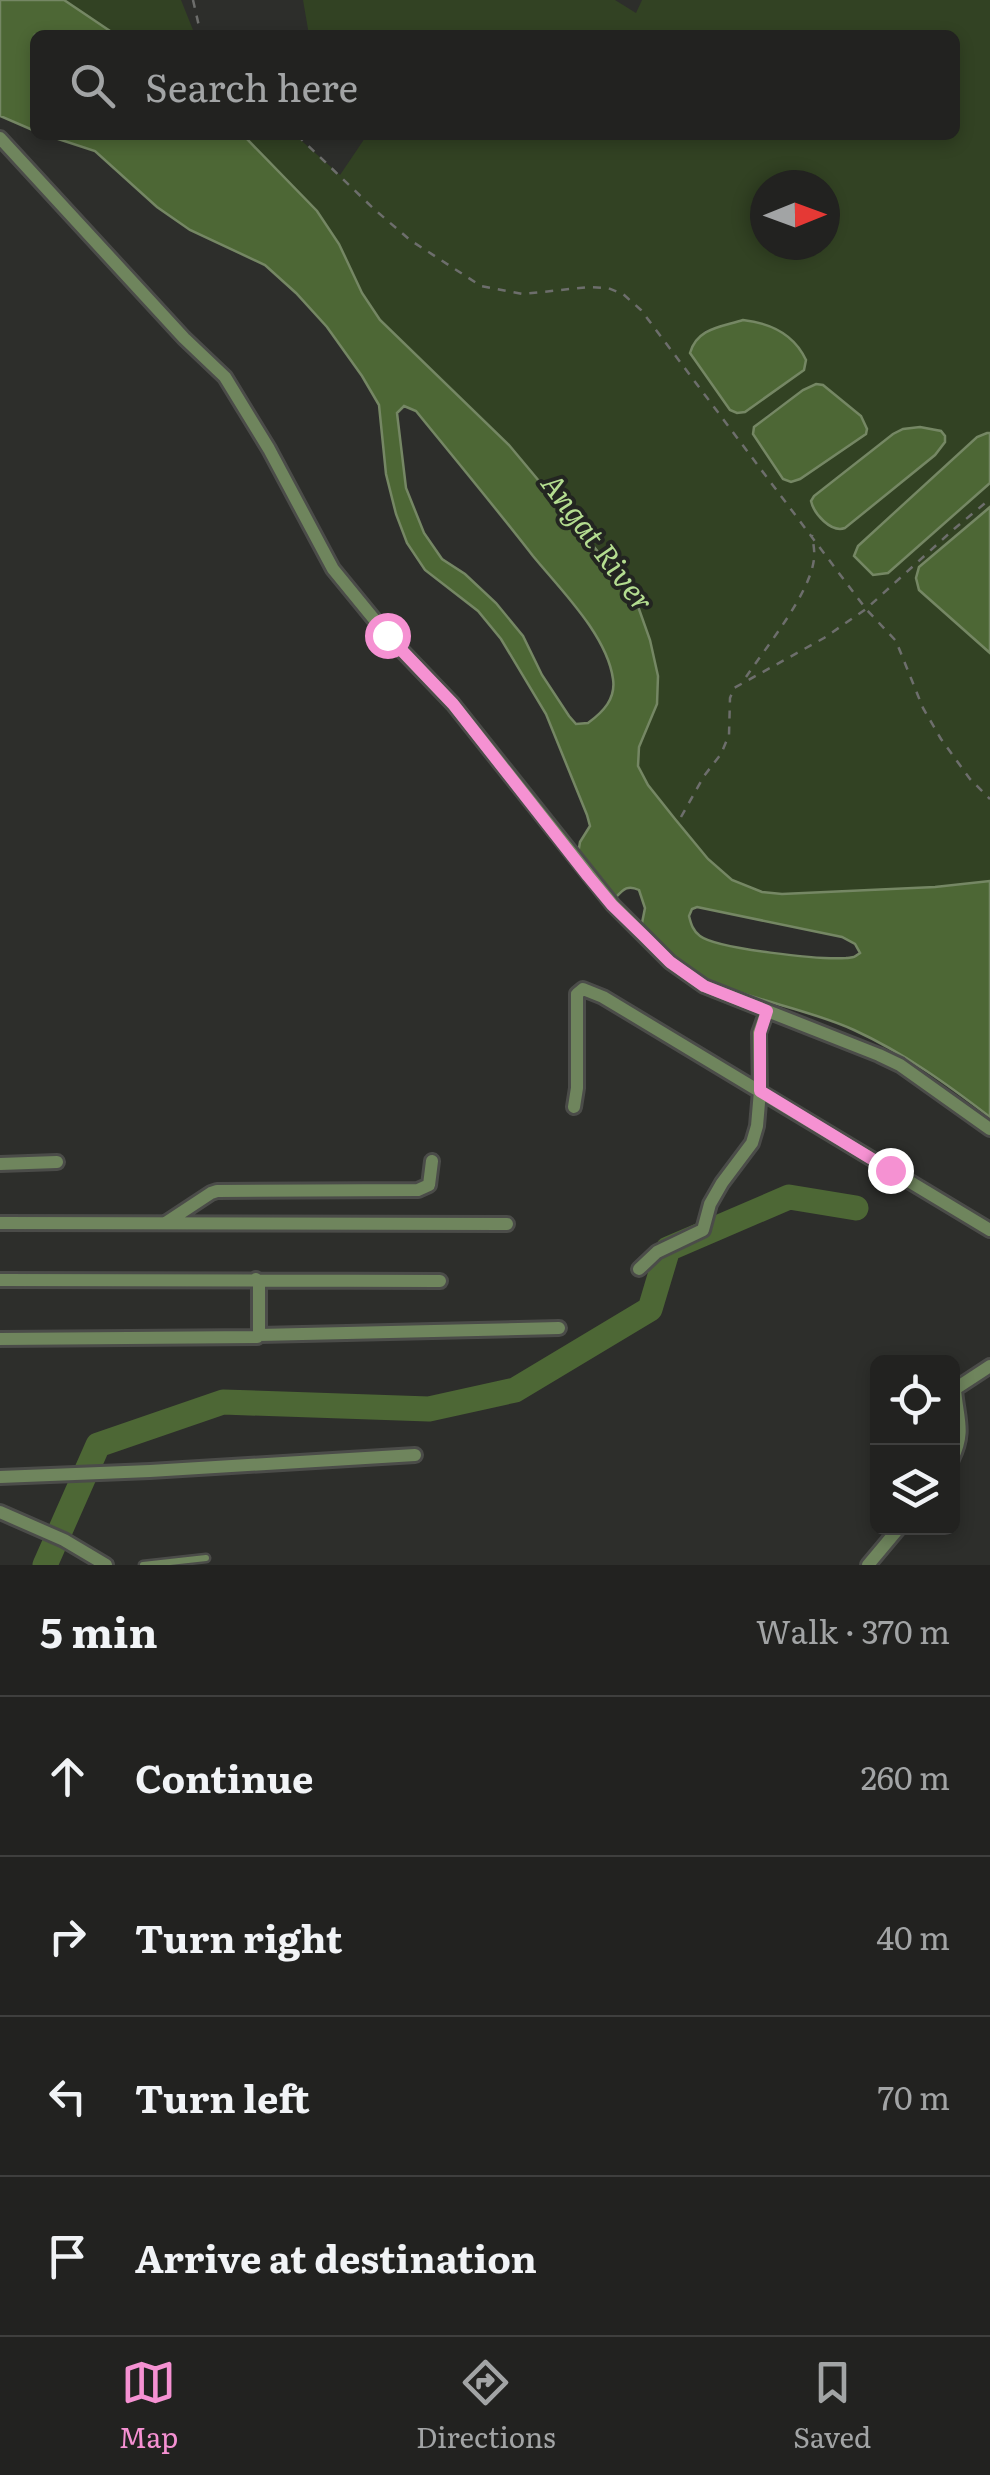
<!DOCTYPE html>
<meta charset="utf-8">
<style>
body{margin:0;font-family:Literata,serif;background:#2a2a29;color:#f1f3f6}
.controls{position:absolute;right:30px;bottom:30px;display:grid;overflow:hidden;border-radius:15px;box-shadow:0 5px 15px #0003}
.controls button{width:90px;height:90px;display:grid;place-items:center;padding:0;border:0;border-bottom:2px solid #3f3f3e;background:#222220;color:#f1f3f6;font:50px sans-serif}
.compass{position:absolute;left:750px;top:170px;width:90px;height:90px;border-radius:50%;background:#222220;box-shadow:0 5px 15px #0003;rotate:89deg}
.stop{position:absolute;width:30px;height:30px;margin:-22px;border:8px solid #f591d2;border-radius:50%;background:#fff}
.stop.end{background:#f591d2;border-color:#fff;box-shadow:0 2px 10px #0008}
.list{margin:0;padding:0;list-style:none}
h2{display:flex;justify-content:space-between;align-items:center;height:130px;margin:0;padding:0 40px;font-size:42px}
h2 small{font-size:32px;font-weight:400;color:#a2a4a5}
.list li{display:grid;grid-template-columns:65px 1fr auto;gap:30px;align-items:center;box-sizing:border-box;height:160px;padding:0 40px;border-top:2px solid #3f3f3e}
.list b{display:block;font-size:38px;white-space:nowrap}
.list em{font-size:32px;font-style:normal;color:#a2a4a5}
.icon{flex:none;width:55px;height:55px;fill:none;stroke:currentColor;stroke-width:2;stroke-linecap:round;stroke-linejoin:round}
.map{position:relative;flex:none;width:990px;height:1565px;overflow:hidden}
.search{position:absolute;background:#222220;box-shadow:0 5px 15px #0003;left:30px;right:30px;top:30px;height:110px;display:flex;align-items:center;gap:25px;box-sizing:border-box;padding:0 35px;border-radius:15px;color:#a2a4a5;font-size:38px}
.sheet{height:770px;background:#222220}
nav{display:flex;justify-content:space-around;align-items:center;box-sizing:border-box;height:140px;border-top:2px solid #3f3f3e;background:#222220;font-size:28px;color:#a2a4a5}
nav a{display:grid;justify-items:center;gap:5px}
nav .on{color:#f591d2}
.map>svg:first-child{display:block}
</style>
<div class="map">
<svg width="990" height="1565" viewBox="0 0 990 1565">
<rect width="100%" height="100%" fill="#2d2e2b"/>
<!-- green -->
<path fill="#324223" fill-rule="evenodd" d="M64,0H181L195,35H116Z
M303,0H615L636,13L642,0H990V433L977,437L858,546L944,523L990,483V507L919,566V590L990,653V881L935,887L782,894C764,892 744,889 729,878C710,864 644,788 639,767C635,755 642,740 646,728L601,553L509,445L380,320L362,293L339,244L317,211L243,135H295L340,175L365,138L362,135H955V35H309ZM765,185H825V245H765ZM743,320L804,370L745,412L737,413L704,331ZM815,384L824,385L861,416H766L803,390ZM934,428L935,455L845,528Z"/>
<!-- water -->
<path fill="#4d6735" stroke="#758764" stroke-width="2.5" fill-rule="evenodd" d="M0,0H64L116,35H35V131L0,116Z
M46,135H243L317,211L339,244L362,293L380,320L509,445L634,595L650,640L658,676L657,704L639,747L638,766L648,785L675,819L708,859L732,880L762,892L782,894L935,887L990,881V1117C947,1084 904,1053 854,1030C802,1006 737,999 687,969C670,959 655,941 641,928L645,908L639,890C627,884 623,890 614,899L578,854L580,842L590,826L587,815L546,714L501,639L478,611L425,570L407,543L396,514L386,474L379,405L362,376L327,327L296,293L265,265L190,230L157,207L95,151ZM404,406L416,411C455,459 495,507 533,556C560,589 607,635 613,679C616,699 603,712 588,723L576,724L569,716L542,675L523,636L496,603L465,574L442,559L424,533L406,488L397,413ZM697,907L842,937L855,944L860,953C853,958 855,957 846,958C822,960 717,949 700,936C693,931 691,924 689,916L692,909Z
M743,320C770,323 794,334 806,360L804,370L745,412L737,413L730,410L690,353C697,328 721,327 743,320Z
M816,384L823,385L861,416L867,429L866,434L800,479L791,482L783,479L753,434L754,427L803,390Z
M920,427L941,431L945,436V442L935,455L845,528C831,533 814,514 811,501L814,496L893,434L903,429Z
M987,433H990V483L888,573L873,575L854,556L858,546L977,437Z
M990,507V653L919,590L916,578L919,567Z"/>
<g fill="none" stroke-linecap="round" stroke-linejoin="round">
<!-- river -->
<path stroke="#4d6735" stroke-width="25" d="M45,1565L98,1445L223,1402L429,1409L515,1390L650,1309L668,1249L789,1197L856,1208"/>
<!-- service casing -->
<g stroke="#4b4c49" stroke-width="11">
<path id="service" d="M143,1565L206,1558"/>
</g>
<!-- minor casing -->
<g stroke="#4b4c49" stroke-width="18">
<path id="minor" d="M0,138L184,338L225,377L269,449L333,569L387,635L453,704L613,905L670,962L704,986L879,1055L900,1065L990,1129
M574,1107L577,1088V994L583,989L603,997L990,1230
M0,1164L57,1162
M167,1222L211,1193L217,1191L418,1190L429,1185L432,1161
M0,1223L507,1224
M639,1269L657,1252L703,1230L710,1204L722,1183L752,1143L757,1126L760,1091L759,1033L767,1011
M0,1280L440,1281
M259,1335L559,1328
M0,1339L257,1337L259,1333V1284L256,1279
M952,1459C966,1431 957,1418 955,1389L990,1366
M0,1477L150,1471L415,1455
M0,1512L64,1540L106,1565
M868,1565L899,1528"/>
</g>
<!-- path -->
<path stroke="#6d6e6c" stroke-width="2.5" stroke-dasharray="8 8" stroke-linecap="butt" d="M193,0L201,35
M297,135L374,209L410,240L481,286L523,294L589,287L608,288L623,294L641,310L866,609L896,641L923,708L941,739L970,779L990,799
M746,677C766,647 810,594 814,559C815,551 813,542 812,535
M681,817L704,776L721,754L729,735L730,698L734,688L824,638L866,609L954,529L990,499"/>
<!-- service -->
<use href="#service" stroke="#6f855d" stroke-width="6"/>
<!-- minor -->
<use href="#minor" stroke="#6f855d" stroke-width="12"/>
</g>
<g fill="none" stroke-linecap="round" stroke-linejoin="round">
<!-- route -->
<path stroke="#f591d2" stroke-width="12" d="M387,635L453,704L588,876L612,905L644,936L670,962L704,986L767,1011L760,1033V1091L890,1170"/>
</g>
<g text-anchor="middle" dominant-baseline="central" stroke-width="8" stroke-linejoin="round" paint-order="stroke">
<!-- water labels -->
<g font-size="30" font-style="italic" fill="#b4dd90" stroke="#232521">
<text transform="translate(599 541) rotate(53)">Angat River</text>
</g>
</g>
</svg>
<div class="controls">
<button><svg class="icon" aria-label="locate" viewBox="0 0 24 24"><circle cx="12" cy="12" r="6"/><path d="M12 2v4M12 18v4M2 12h4M18 12h4"/></svg></button>
<button><svg class="icon" aria-label="layers" viewBox="0 0 24 24"><path d="M12 4l9 5-9 5-9-5zM3 14l9 5 9-5"/></svg></button>
</div>
<svg class="compass" viewBox="-18 -18 36 36"><path d="M0-13l5 13h-10z" fill="#e53935"/><path d="M0 13l5-13h-10z" fill="#a2a4a5"/></svg>
<div class="stop" style="left:387px;top:635px"></div>
<div class="stop end" style="left:890px;top:1170px"></div>
<div class="search"><svg class="icon" aria-label="search" viewBox="0 0 24 24"><circle cx="10" cy="10" r="6"/><path d="M15 15l6 6"/></svg>Search here</div>
</div>
<section class="sheet">
<h2>5 min<small>Walk · 370 m</small></h2>
<ul class="list">
<li><svg class="icon" aria-label="ahead" viewBox="0 0 24 24"><path d="M12 20V5M6 11l6-6 6 6"/></svg><div><b>Continue</b></div><em>260 m</em></li>
<li><svg class="icon" aria-label="right" viewBox="0 0 24 24"><path d="M7 20v-9h11M14 6l5 5-5 5"/></svg><div><b>Turn right</b></div><em>40 m</em></li>
<li><svg class="icon" aria-label="left" viewBox="0 0 24 24"><path d="M17 20v-9H6M10 6l-5 5 5 5"/></svg><div><b>Turn left</b></div><em>70 m</em></li>
<li><svg class="icon" aria-label="arrive" viewBox="0 0 24 24"><path d="M6 21V4h12l-3 4 3 4H6"/></svg><div><b>Arrive at destination</b></div></li>
</ul>
</section>
<nav>
<a class="on"><svg class="icon" aria-label="map" viewBox="0 0 24 24"><path d="M3 6l6-2 6 2 6-2v14l-6 2-6-2-6 2zM9 4v14M15 6v14"/></svg>Map</a>
<a><svg class="icon" aria-label="directions" viewBox="0 0 24 24"><path d="M12 3l9 9-9 9-9-9zM9 14v-3h6M13 9l2 2-2 2"/></svg>Directions</a>
<a><svg class="icon" aria-label="saved" viewBox="0 0 24 24"><path d="M7 4h10v16l-5-4-5 4z"/></svg>Saved</a>
</nav>
